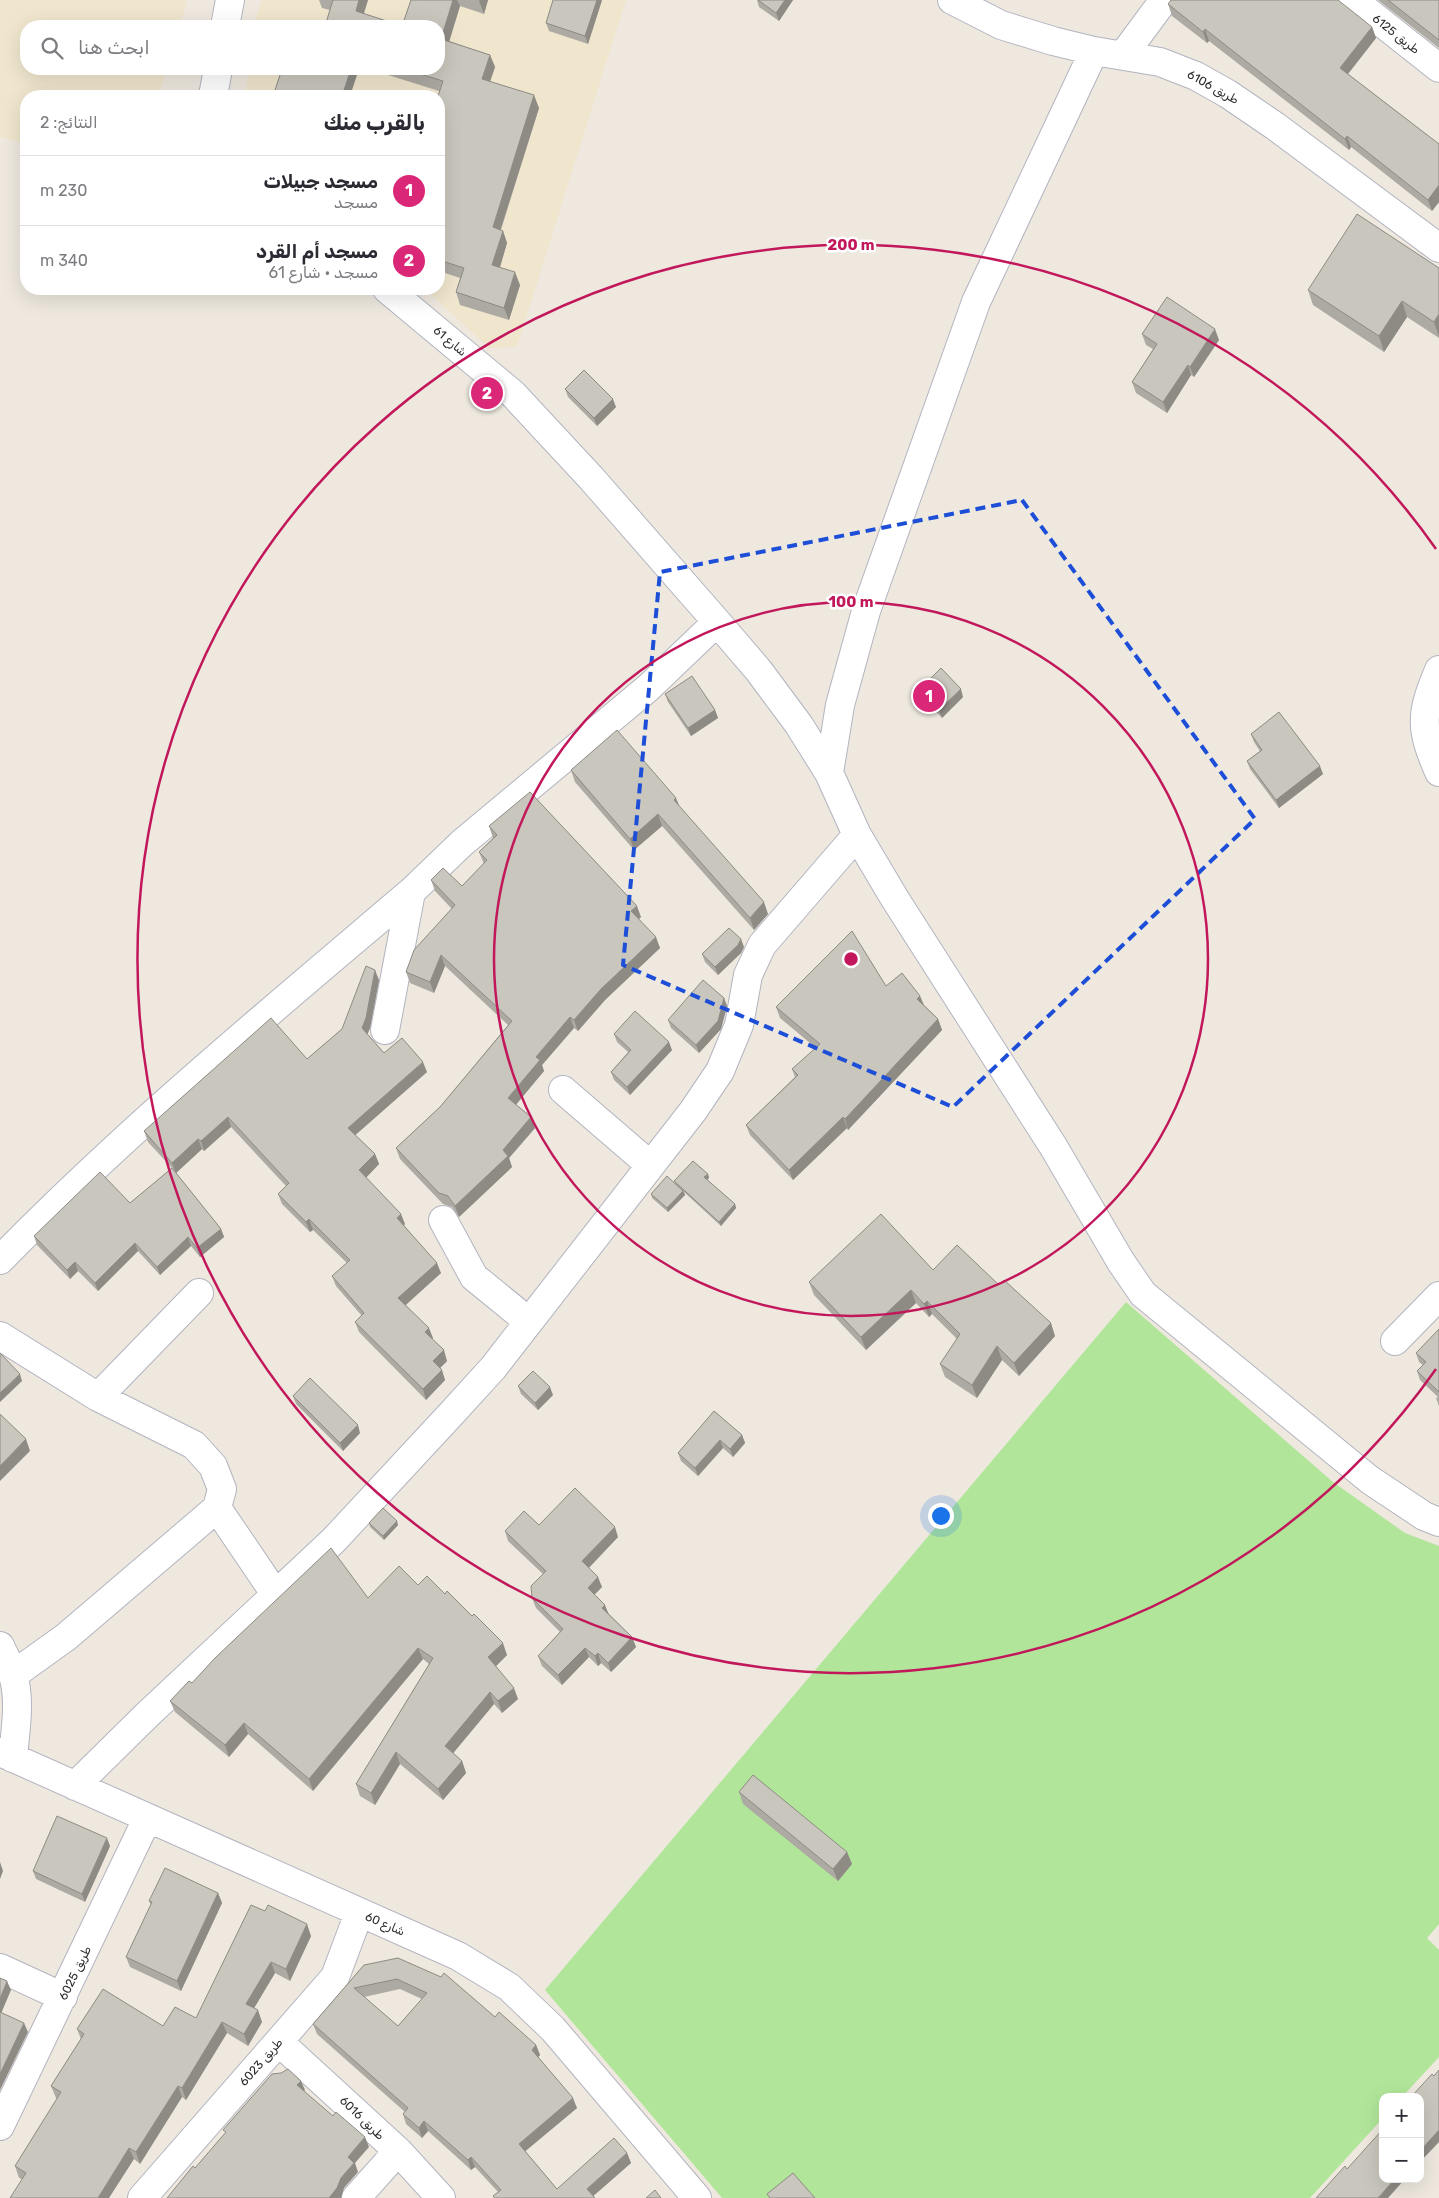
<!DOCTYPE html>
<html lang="ar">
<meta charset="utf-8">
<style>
body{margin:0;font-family:Rubik,"Noto Sans Arabic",sans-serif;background:#f2f2f3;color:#2b2b33;direction:rtl}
.controls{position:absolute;right:15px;bottom:15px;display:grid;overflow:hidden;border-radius:10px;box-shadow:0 5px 20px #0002}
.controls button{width:45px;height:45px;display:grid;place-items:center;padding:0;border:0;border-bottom:1px solid #e1e1e2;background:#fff;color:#2b2b33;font:25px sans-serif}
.you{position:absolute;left:940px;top:1515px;width:18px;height:18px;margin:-12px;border:4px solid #fff;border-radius:50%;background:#1a73e8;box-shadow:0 0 0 8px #1a73e833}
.badge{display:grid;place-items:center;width:32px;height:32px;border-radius:50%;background:#db2777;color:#fff;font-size:16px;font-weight:700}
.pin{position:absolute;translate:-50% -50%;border:2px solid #fff;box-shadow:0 1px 5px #0006}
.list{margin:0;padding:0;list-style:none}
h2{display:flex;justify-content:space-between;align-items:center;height:65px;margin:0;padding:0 20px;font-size:21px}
h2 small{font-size:16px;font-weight:400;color:#7c7c81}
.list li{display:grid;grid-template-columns:32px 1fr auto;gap:15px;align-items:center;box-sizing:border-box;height:70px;padding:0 20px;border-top:1px solid #e1e1e2}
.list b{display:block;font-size:19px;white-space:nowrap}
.list p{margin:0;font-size:16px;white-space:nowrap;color:#7c7c81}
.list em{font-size:16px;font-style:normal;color:#7c7c81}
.icon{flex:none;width:28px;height:28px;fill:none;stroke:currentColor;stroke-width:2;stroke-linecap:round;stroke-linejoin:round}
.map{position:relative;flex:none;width:1439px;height:2198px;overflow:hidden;direction:ltr}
.search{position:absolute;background:#fff;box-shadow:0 5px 20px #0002;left:20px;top:20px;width:425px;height:55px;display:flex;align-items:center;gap:12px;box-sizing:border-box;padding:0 18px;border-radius:20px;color:#7c7c81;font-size:19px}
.panel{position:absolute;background:#fff;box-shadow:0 5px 20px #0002;left:20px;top:90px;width:425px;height:205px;border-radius:20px;direction:rtl}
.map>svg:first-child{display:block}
</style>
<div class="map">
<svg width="1439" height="2198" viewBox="0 0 1439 2198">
<rect width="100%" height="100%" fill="#eee8df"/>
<!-- education -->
<path fill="#f0e6ce" d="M0,0H187L180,26H26V69H167L159,96H26V144L0,137Z
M262,0H626L517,347L489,348L425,289H439V96H245L249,69H439V26H253Z"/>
<!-- green -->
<path fill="#b1e69a" d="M1126,1302L1333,1482L1405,1533L1439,1546V1924L1427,1938L1439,1950V2057L1402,2097H1383V2118L1310,2198H722L545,1990Z"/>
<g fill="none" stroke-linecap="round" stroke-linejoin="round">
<!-- minor casing -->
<g stroke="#b2b4c0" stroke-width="30">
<path id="minor" d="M952,0L1001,25L1053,41L1094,51L1160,62L1196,76L1228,94L1275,126L1439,248
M1353,0L1439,68
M225,26L230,0
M1124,54L1164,0
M213,96L218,69
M387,289L513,394L592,479L717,622L759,671L799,725L829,773L857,835L895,899L1053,1146L1121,1262L1143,1294L1370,1480L1424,1516L1439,1522
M1439,670C1420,715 1420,728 1439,772
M829,773L840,705L866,611L976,302L1094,51
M385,1030L411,892L462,843L648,688L717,622
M563,1090L650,1165
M443,1220L474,1277L528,1321
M0,1260C129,1128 271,1011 411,892
M0,1336L98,1397L194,1445L213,1466L222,1489L217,1508L276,1595
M1395,1341L1439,1296
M98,1397L199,1293
M0,1646C4,1655 10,1665 13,1675C21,1701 15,1731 13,1758
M13,1675L66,1637L217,1508
M0,1752L458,1956L509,1987L553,2029L697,2198
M75,1786L147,1715L334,1540L452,1413L493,1368L693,1111L720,1071L739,1025L748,975L762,945L857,835
M0,1968L63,1997
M279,2042L398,2151L441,2198
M0,2126L147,1819
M142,2198L335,1977L359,1913
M356,2198L398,2151"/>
</g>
<!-- minor -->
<use href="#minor" stroke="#fff" stroke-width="28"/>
</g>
<!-- wall -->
<path fill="#adaaa3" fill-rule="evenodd" d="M319,0H368L364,14L402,26L411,0H488L484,14L460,6L449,41L490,55L495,67L490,81L539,108L501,230L503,231L507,243L500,267L520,285L509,320L460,305L456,292L460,278L439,271V91L369,69H439L325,26L330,10L322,8Z
M553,0H602L588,44L549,31L546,23Z
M757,0H793L779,21L759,7Z
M1378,0H1439V48Z
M1168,4L1372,27L1376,38L1348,74L1439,144V202L1432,211L1351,147L1349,150L1209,41L1207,43L1172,16Z
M1439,268V338L1407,317L1384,352L1313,305L1308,290Z
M1142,334L1219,340L1194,377L1191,375L1167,413L1136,393L1132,382L1153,349L1146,345Z
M565,389L616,407L597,426L568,397Z
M920,689L963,697L942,718L923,697Z
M665,694L715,710L718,718L691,736L668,702Z
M1251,734L1323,774L1279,808L1250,769L1247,761L1260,751L1254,742Z
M571,770L679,806L768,914L754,930L662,826L634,850L575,782Z
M489,826L641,917L639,919L660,948L605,1000L578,1031L574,1028L542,1065L544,1071L516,1105L535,1128L509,1158L512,1167L459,1217L452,1207L443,1204L400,1159L396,1148L440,1107L508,1025L445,966L434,993L410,983L406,972L452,909L435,891L431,880L462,886L484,864L479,852L493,838Z
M744,947L741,953L718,975L705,962L702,954Z
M379,980L370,1028L367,1034L384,1053L427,1072L355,1135L375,1154L379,1164L366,1177L405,1224L404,1225L441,1273L406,1305L433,1338L432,1339L447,1361L440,1368L445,1380L426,1400L359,1332L355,1322L362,1316L336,1286L332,1276L347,1263L313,1230L310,1232L282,1204L278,1194L286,1186L231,1127L204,1151L202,1149L176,1173L221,1229L224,1237L200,1257L191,1246L160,1275L138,1251L98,1291L78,1271L70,1279L37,1245L34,1236L130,1203L172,1168L148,1142L144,1131L307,1059L342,1029Z
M886,986L920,996L924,1005L938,1019L942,1030L848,1130L847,1128L793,1180L750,1135L746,1125L795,1077L792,1069L816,1048L780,1018L776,1007Z
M724,998L727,1006L721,1029L699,1053L671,1028L668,1020Z
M614,1034L672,1050L630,1095L614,1080L611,1072L628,1052L617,1042Z
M708,1174L709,1178L707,1180L735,1204L736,1208L721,1226L684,1192L685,1195L668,1212L652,1198L651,1194L675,1183L674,1181Z
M933,1270L1055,1336L1019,1376L1002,1360L977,1398L945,1377L940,1364L957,1339L932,1314L929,1317L916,1303L866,1350L814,1295L809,1282Z
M1439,1329V1406L1436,1398L1438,1397L1420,1380L1417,1371L1423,1365L1419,1362L1416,1353Z
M518,1386L553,1395L538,1410L521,1394Z
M293,1396L360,1433L343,1451L296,1404Z
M714,1411L742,1435L745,1443L733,1457L723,1448L698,1476L681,1461L678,1453Z
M369,1523L398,1525L384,1540L370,1527Z
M505,1531L618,1537L589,1567L602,1587L594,1595L608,1613L632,1637L636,1647L611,1672L601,1663L598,1666L589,1657L562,1685L542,1666L538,1656L560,1632L536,1608L532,1598L543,1574L508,1541Z
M418,1585L507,1655L496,1666L518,1699L502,1713L494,1704L453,1753L462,1761L466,1773L443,1800L400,1764L375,1805L360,1796L356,1784L429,1664L423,1659L313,1791L248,1734L229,1757L175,1712L170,1701L192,1683L368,1598Z
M739,1792L847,1852L852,1864L838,1881L743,1804Z
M110,1846L85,1902L36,1879L33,1871Z
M218,1893L222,1903L181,1991L130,1967L126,1957L151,1905L149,1901Z
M265,1911L311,1936L290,1981L275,1973L254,2008L262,2022L248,2046L227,2033L186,2100L182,2097L140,2164L134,2159L22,2179L19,2178L15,2166L57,2099L56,2098L51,2086L81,2039L77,2029L163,2026L196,2018Z
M364,1965L495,2017L536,2045L540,2055L538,2057L577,2108L525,2151L557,2189L627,2153L631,2163L593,2196L595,2198H494L493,2196L498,2192L475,2167L471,2170L428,2131L422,2138L406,2124L403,2114L405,2112L317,2034L313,2024ZM400,1989L422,1999L398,2026L364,1997Z"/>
<!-- shaded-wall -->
<path fill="#8d8b84" d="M359,0H368L360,24L356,11Z
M453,0H457L460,6L446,52L441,39Z
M480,0H488L484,14L479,1Z
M597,0H602L588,44L585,36Z
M785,0H793L779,21L776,13Z
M1372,27L1376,38L1344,79L1340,68Z
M1205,29L1209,41L1207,43L1203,32Z
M490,55L495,67L487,91L482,79Z
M351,69H359L350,96H342Z
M534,95L539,108L497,240L493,227Z
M1347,136L1351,147L1349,150L1345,139Z
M1439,185V202L1432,211L1428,200Z
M503,231L507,243L497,277L492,265Z
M515,272L520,285L509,320L504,308Z
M1402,301L1407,317L1384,352L1379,336Z
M1439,314V337L1434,322Z
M1215,329L1219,340L1194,377L1190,367Z
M1188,365L1191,375L1167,413L1163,402Z
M613,399L616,407L597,426L594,418Z
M961,689L963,697L942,718L939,710Z
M715,710L718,718L691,736L688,728Z
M1320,766L1323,774L1279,808L1276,800Z
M676,798L681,810L674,800Z
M658,814L662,826L634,850L630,839Z
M764,902L768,914L754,930L750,918Z
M637,906L641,917L635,922L631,911Z
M656,937L660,948L605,1000L578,1031L574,1020L601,989Z
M741,939L744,947L741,953L718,975L715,967Z
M441,955L445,966L434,993L430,982Z
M375,970L379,980L370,1028L366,1038L362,1028Z
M920,996L924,1006L917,999Z
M724,998L727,1006L721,1029L699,1053L696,1045Z
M570,1017L574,1028L542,1065L544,1071L512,1109L508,1098L536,1057Z
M938,1019L942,1030L848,1130L845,1119Z
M669,1042L672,1050L630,1095L627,1087Z
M423,1062L427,1072L352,1138L348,1128Z
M228,1117L231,1127L204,1151L201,1141Z
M531,1117L535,1128L509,1158L512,1167L459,1217L455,1206Z
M843,1117L847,1128L793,1180L789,1170Z
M198,1139L202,1149L176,1173L172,1163Z
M375,1154L379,1164L363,1181L359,1170Z
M708,1174L709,1178L706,1181L704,1177Z
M683,1191L685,1195L668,1212L667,1208Z
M735,1204L736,1208L721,1226L719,1222Z
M401,1214L405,1224L401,1228L397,1218Z
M309,1219L313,1230L310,1232L306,1222Z
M221,1229L224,1237L200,1257L197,1248Z
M188,1237L191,1246L160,1275L157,1267Z
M135,1243L138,1251L98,1291L95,1283Z
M75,1262L78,1271L70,1279L67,1270Z
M437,1263L441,1273L402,1308L398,1298Z
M911,1290L916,1303L866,1350L861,1337Z
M927,1301L932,1314L929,1317L924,1304Z
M1051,1323L1055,1336L1019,1376L1014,1363Z
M429,1328L433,1338L429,1342L425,1332Z
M997,1346L1002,1360L977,1398L972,1385Z
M444,1350L447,1361L436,1372L433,1361Z
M442,1370L445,1380L426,1400L423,1389Z
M20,1374L22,1381L0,1402V1393Z
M550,1387L553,1395L538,1410L535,1403Z
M358,1425L360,1433L343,1451L340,1443Z
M742,1435L745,1443L733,1457L730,1449Z
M26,1439L30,1451L0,1481V1466Z
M720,1440L723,1448L698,1476L695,1468Z
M397,1521L398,1525L384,1540L383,1536Z
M615,1527L618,1537L586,1571L582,1561Z
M598,1577L602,1587L591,1598L588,1588Z
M605,1605L609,1615L602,1608Z
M632,1637L636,1647L611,1672L608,1663Z
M503,1643L507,1655L493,1669L488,1657Z
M418,1648L423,1659L313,1791L309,1779Z
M585,1648L589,1657L562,1685L558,1675Z
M598,1653L601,1663L598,1666L595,1656Z
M514,1688L518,1699L502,1713L498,1701Z
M490,1692L494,1704L450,1757L445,1746Z
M244,1723L248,1734L229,1757L225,1745Z
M396,1752L400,1764L375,1805L371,1793Z
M462,1761L466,1773L443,1800L438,1789Z
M107,1838L110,1846L85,1902L82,1894Z
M847,1852L852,1864L838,1881L833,1869Z
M0,1862L3,1871L0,1879Z
M218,1893L222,1903L181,1991L177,1981Z
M307,1924L311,1936L290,1981L286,1969Z
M271,1962L275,1973L250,2015L246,2004Z
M7,1981L11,1990L0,2016V1999Z
M258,2010L262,2022L248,2046L244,2034Z
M222,2022L227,2033L186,2100L182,2088Z
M24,2023L28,2032L0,2090V2074Z
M536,2045L540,2055L536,2060L532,2050Z
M301,2081L305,2090L301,2095L297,2085Z
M178,2086L182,2097L140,2164L136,2152Z
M573,2098L577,2108L522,2154L519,2144Z
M424,2121L428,2131L422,2138L419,2128Z
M1439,2130V2142L1420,2162V2151Z
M365,2137L369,2147L355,2163L358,2172L344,2188L341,2198H329L348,2157Z
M129,2148L134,2159L109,2198H98Z
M627,2153L631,2163L591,2198L587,2189Z
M471,2157L475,2167L471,2170L468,2160Z
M1395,2179H1405L1388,2198H1378Z"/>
<!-- building -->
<path fill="#c9c6bd" stroke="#8d8b84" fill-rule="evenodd" d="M333,0H359L356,11L402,26L411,0H453L441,39L490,55L482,79L534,95L493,227L503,231L492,265L515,272L504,308L456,292L464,268L439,260V96H438L443,81L404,69H439V26H325Z
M553,0H597L585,36L546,23Z
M758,0H785L776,13Z
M1171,0H1338L1372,27L1340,68L1439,144V185L1428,200L1347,136L1345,139L1205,29L1203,32L1168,4Z
M1388,0H1439V40Z
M282,69H351L342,96H273Z
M1357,214L1439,268V314L1434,322L1402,301L1379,336L1308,290Z
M1167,297L1215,329L1190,367L1188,365L1163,402L1132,382L1157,344L1142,334Z
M584,370L613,399L594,418L565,389Z
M941,668L961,689L939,710L920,689Z
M692,676L715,710L688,728L665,694Z
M1279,712L1320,766L1276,800L1247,761L1262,750L1251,734Z
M617,730L676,798L674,800L764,902L750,918L658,814L630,839L571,770Z
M530,792L637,906L631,911L656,937L601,989L574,1020L570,1017L536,1057L540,1060L508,1098L531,1117L503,1150L508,1156L455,1206L448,1196L439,1193L396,1148L440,1107L512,1021L441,955L430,982L406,972L414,950L455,905L431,880L443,868L462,886L487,860L479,852L497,835L489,826Z
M729,928L741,939L738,945L715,967L702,954Z
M852,931L886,986L902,973L920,996L917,999L938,1019L845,1119L843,1117L789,1170L746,1125L798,1075L792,1069L820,1044L776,1007Z
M366,966L375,970L366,1018L362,1028L384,1053L402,1038L423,1062L348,1128L375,1154L359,1170L401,1214L397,1218L437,1263L398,1298L429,1328L425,1332L444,1350L433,1361L442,1370L423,1389L355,1322L364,1313L332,1276L350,1260L309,1219L306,1222L278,1194L289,1183L228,1117L201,1141L198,1139L172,1163L144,1131L271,1018L307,1059L342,1029Z
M703,980L724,998L718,1021L696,1045L668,1020Z
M635,1011L669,1042L627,1087L611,1072L631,1050L614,1034Z
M693,1161L708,1174L704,1177L735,1204L719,1222L674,1181Z
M172,1168L221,1229L197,1248L188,1237L157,1267L135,1243L95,1283L75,1262L67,1270L34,1236L100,1172L130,1203Z
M667,1176L683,1191L667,1208L651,1194Z
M881,1214L933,1270L957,1245L999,1285L1004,1280L1051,1323L1014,1363L997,1346L972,1385L940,1364L960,1334L927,1301L924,1304L911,1290L861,1337L809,1282Z
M1439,1329V1392L1417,1371L1426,1362L1416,1353Z
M0,1353L20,1374L0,1393Z
M533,1371L550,1387L535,1403L518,1386Z
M310,1378L358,1425L340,1443L293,1396Z
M714,1411L742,1435L730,1449L720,1440L695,1468L678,1453Z
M0,1414L26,1439L0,1466Z
M575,1488L615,1527L582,1561L598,1577L588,1588L605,1605L602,1608L632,1637L608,1663L598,1653L595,1656L585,1648L558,1675L538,1656L563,1629L532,1598L531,1586L546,1571L505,1531L524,1511L539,1525Z
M383,1508L397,1521L383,1536L369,1523Z
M331,1548L368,1598L399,1566L418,1585L427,1576L445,1594L447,1591L472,1616L474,1614L503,1643L488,1657L514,1688L498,1701L490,1692L445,1746L462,1761L438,1789L396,1752L371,1793L356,1784L433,1658L418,1648L309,1779L244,1723L225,1745L170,1701L189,1681L192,1683L215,1658Z
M753,1775L847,1852L833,1869L739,1792Z
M57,1816L107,1838L82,1894L33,1871Z
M165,1868L218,1893L177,1981L126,1957L152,1902L149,1901Z
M251,1905L265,1911L268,1905L307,1924L286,1969L271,1962L246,2004L258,2010L244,2034L222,2022L182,2088L178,2086L136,2152L129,2148L98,2198H10L26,2173L15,2166L61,2092L51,2086L84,2034L77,2029L103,1989L163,2026L175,2007L196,2018Z
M398,1958L441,1977L444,1973L495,2017L499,2012L536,2045L532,2050L573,2098L519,2144L557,2189L614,2138L627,2153L587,2189L595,2198H495L493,2196L501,2190L471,2157L468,2160L424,2121L419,2128L403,2114L408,2108L313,2024L364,1965ZM397,1979L427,1993L398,2026L354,1988Z
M0,1978L7,1981L0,1999Z
M0,2012L24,2023L0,2074Z
M288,2069L301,2081L297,2085L333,2116L336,2112L365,2137L348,2157L354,2163L341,2178L337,2188L329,2198H167L193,2166L195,2168L226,2132L223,2130L272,2074L281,2073Z
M1439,2070V2130L1420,2151V2097H1411L1432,2074L1434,2076Z
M1383,2129V2179H1395L1378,2198H1316L1345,2166L1347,2169Z
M793,2173L815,2198H770L767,2194Z
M655,2190L661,2198H646Z"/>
<!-- marked area -->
<path fill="none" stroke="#1d4ed8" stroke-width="4" stroke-dasharray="10 6" stroke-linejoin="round" d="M1022,500L1255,819L953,1107L623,965L660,572Z"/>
<!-- distance rings -->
<g fill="none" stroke="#c2185b" stroke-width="2.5">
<circle cx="851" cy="959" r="357"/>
<path d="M1436 1369A714 714 0 1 1 1436 549"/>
</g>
<g text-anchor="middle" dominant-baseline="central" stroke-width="5" stroke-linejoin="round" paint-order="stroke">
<!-- street labels -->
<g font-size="12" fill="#2c2c2c" stroke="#fff">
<text transform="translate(1396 34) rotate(38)">طريق 6125</text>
<text transform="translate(1213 87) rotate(29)">طريق 6106</text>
<text transform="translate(450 341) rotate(40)">شارع 61</text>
<text transform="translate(385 1924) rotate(23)">شارع 60</text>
<text transform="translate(75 1973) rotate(-64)">طريق 6025</text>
<text transform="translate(261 2062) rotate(-49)">طريق 6023</text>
<text transform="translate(362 2118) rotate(44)">طريق 6016</text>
</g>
</g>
<circle cx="851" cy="959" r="8" fill="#c2185b" stroke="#fff" stroke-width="2.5"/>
<g font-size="15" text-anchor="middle" font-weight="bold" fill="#c2185b" stroke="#fff" stroke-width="5" stroke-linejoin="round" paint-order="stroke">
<text x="851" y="250">200 m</text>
<text x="851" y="607">100 m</text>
</g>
</svg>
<div class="controls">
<button>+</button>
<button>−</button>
</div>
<div class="you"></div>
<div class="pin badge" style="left:929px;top:696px">1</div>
<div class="pin badge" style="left:487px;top:393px">2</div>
<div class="search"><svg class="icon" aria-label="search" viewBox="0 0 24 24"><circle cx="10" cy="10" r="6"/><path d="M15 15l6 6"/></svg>ابحث هنا</div>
<section class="panel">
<h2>بالقرب منك<small>النتائج: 2</small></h2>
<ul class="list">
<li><span class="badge">1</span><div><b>مسجد جبيلات</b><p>مسجد</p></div><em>230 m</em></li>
<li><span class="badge">2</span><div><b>مسجد أم القرد</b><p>مسجد · شارع 61</p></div><em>340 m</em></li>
</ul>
</section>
</div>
